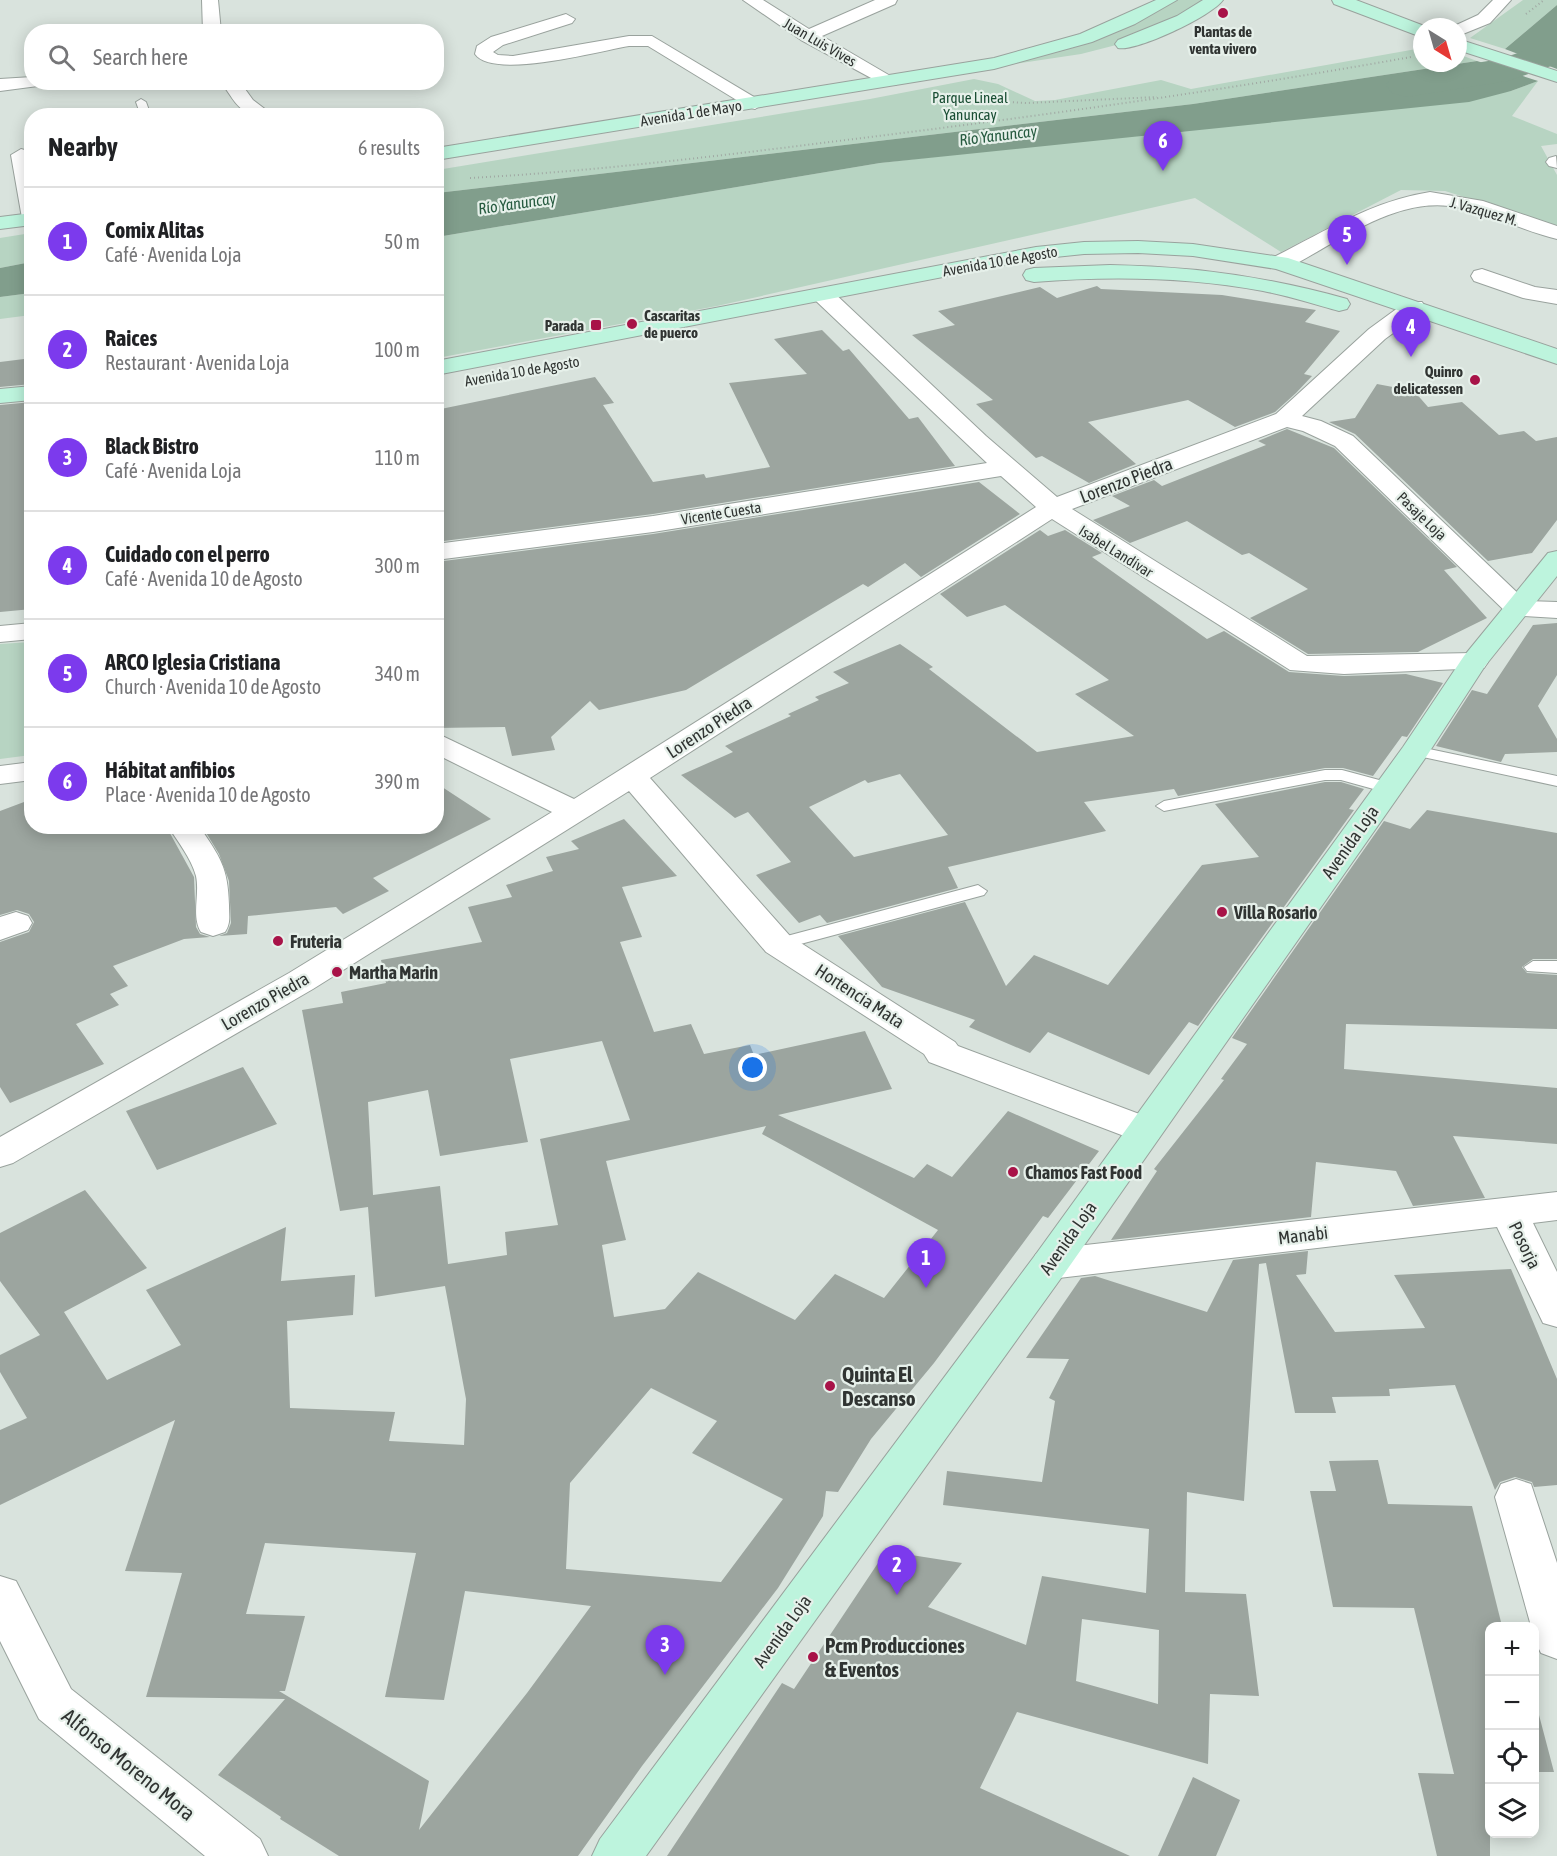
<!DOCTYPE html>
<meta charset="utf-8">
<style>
body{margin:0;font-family:"Asap Condensed",sans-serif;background:#f2f2f2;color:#202124}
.controls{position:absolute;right:18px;bottom:18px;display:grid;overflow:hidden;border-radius:12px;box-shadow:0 3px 15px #0003}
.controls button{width:54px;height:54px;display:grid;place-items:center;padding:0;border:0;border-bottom:2px solid #e0e0e0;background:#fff;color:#202124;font:30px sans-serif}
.compass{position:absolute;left:1413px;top:18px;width:54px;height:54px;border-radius:50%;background:#fff;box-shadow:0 3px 15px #0003;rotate:143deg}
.you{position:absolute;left:753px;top:1068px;width:21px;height:21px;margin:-15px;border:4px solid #fff;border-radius:50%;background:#1a73e8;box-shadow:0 0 0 9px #1a73e833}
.badge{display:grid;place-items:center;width:39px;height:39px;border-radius:50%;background:#7c3aed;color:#fff;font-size:20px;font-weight:700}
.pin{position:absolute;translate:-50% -50px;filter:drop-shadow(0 2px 3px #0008)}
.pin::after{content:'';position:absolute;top:32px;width:21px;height:18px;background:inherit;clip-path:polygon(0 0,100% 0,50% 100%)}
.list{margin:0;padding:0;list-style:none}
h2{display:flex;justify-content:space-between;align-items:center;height:78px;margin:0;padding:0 24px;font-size:26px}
h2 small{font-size:20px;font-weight:400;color:#757577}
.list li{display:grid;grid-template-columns:39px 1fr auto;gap:18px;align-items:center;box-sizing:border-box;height:108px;padding:0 24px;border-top:2px solid #e0e0e0}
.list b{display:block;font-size:22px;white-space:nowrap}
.list p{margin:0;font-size:20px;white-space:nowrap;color:#757577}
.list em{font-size:20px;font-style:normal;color:#757577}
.icon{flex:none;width:33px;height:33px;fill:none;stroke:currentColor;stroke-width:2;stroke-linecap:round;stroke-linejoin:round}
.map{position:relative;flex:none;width:1557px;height:1856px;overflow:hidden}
.search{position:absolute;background:#fff;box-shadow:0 3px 15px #0003;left:24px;top:24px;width:420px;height:66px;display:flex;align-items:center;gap:15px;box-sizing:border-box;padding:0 21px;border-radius:24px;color:#757577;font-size:22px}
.panel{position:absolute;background:#fff;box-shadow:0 3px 15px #0003;left:24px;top:108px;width:420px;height:726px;border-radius:24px}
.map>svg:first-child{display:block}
</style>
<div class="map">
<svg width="1557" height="1856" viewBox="0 0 1557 1856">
<rect width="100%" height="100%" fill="#d9e3dd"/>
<!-- green -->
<path fill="#b7d4c2" d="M1172,0H1211L1120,44L1081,54L1007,65Z
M1523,0H1557V5L1505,49L1470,38Z
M1422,48V63H1458V54L1477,61L1193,104L437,193V170L870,99L974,79L998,84L1035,101L1055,100L1161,80L1191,89Z
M1538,81L1512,116L1557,134V144L1541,146L1557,175V226L1445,191L1401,190L1281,252L1195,198L717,306L437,358V237L880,163L1511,91Z
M31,233V262L0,268V238Z
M31,293V315L0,319V297Z
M31,642V755L0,759V644Z"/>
<!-- water -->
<path fill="#819e8c" d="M1557,5V69L1505,49Z
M1477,61L1538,81L1511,91L1469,102L880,163L437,237V193L1193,104Z
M31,262V293L0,297V268Z"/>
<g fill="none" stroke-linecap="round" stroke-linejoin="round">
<!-- river -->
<path fill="#819e8c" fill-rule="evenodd" d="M1557,40V64L1508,81L1406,97L1392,93L1386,85L1392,77L1500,59Z"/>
</g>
<!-- building -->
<path fill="#9ca59f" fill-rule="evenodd" d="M1097,286L1101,289L1222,295L1316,310L1305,322L1340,331L1304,374L1312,376L1296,393L1275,412L1235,427L1188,400L1088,422L1136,464L1089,483L1042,456L1036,458L976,404L993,400L912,335L955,325L938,311L1040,287L1057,298Z
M822,330L843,351L849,349L909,419L918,417L955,466L653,514L436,542V410L595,377L614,403L603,405L653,482L704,474L706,478L770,467L729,383L807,374L774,339Z
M32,358V384L0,387V362Z
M1377,384L1414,391L1428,407L1462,402L1499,435L1524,431L1536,441L1557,437V520L1532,553L1488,561L1355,434L1329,422L1355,418Z
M32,402V609L0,612V405Z
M1287,429L1334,448L1457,567L1444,570L1487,618L1418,652L1308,654L1250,618L1308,589L1249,553L1242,555L1187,521L1130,543L1093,520L1130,506L1112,496L1154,480L1162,486L1266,445L1258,441Z
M979,482L1020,514L921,577L905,563L868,587L863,584L686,690L599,710L590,701L551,737L555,750L512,756L505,727L436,728V562L653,534Z
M1040,530L1048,536L1065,530L1102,553L1092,557L1207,639L1224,631L1289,672L1344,676L1406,674L1443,683L1407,737L1402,736L1373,776L1343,768H1325L1178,796L1174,789L1084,802L1106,831L948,867L958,888L827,923L820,915L799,923L756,875L791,862L748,812L735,818L681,775L733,752L725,746L791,716L788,714L819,700L815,697L849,683L833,672L900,644L933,667L929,669L1037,752L1134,736L1075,694L1109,680L1005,605L967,617L940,594ZM900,774L948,835L854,857L809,807L865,780L868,783Z
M1557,623V675L1538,706L1557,739V752L1505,754L1501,762L1436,746L1472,690L1487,694L1533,625Z
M1325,782H1341L1364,789L1349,809L1354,810L1198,1026L1189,1022L1149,1075L1048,1032L1030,1053L969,1027L975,1020L882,987L838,936L965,902L1006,986L1034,955L1108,985L1202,865L1259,857L1215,804Z
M436,783L491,819L373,878L389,891L343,914L336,907L248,916L247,934L219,936L227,933L231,923L229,881L219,854L202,826H436Z
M32,799V826H166L194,877L196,927L200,934L210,937L184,939L113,966L128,986L110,994L119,1005L76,1024L104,1064L10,1103L0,1087V942L29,932L34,922L29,914L17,910L0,915V811Z
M1427,810L1557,833V959H1533L1522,967L1527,973L1557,975V1029L1346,1024L1344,1069L1557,1088V1144L1453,1136L1485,1198L1413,1206L1396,1171L1316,1162L1311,1217L1111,1240L1157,1171L1154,1169L1224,1080L1221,1079L1247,1044L1232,1038L1384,821L1410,829Z
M624,819L677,876L622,887L642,937L620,942L654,1032L691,1024L704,1054L750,1045L754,1055L865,1031L892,1089L778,1115L914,1178L927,1164L952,1177L1008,1111L1099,1151L1048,1218L1043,1216L934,1363L871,1439L838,1492L826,1491L823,1516L778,1588L642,1766L578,1856H339L280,1819L281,1817L218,1775L285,1699L146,1697L182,1573L125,1571L175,1420L0,1505V1430L27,1418L0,1372V1355L40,1335L0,1281V1233L85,1190L147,1268L64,1312L107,1380L181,1345L146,1290L286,1227L281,1281L355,1275L353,1315L287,1321L290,1408L395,1412L389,1441L464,1445L466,1399L445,1286L375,1297L368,1207L340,1211L302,1010L343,1003L341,992L386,983L381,960L482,942L468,907L512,897L506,885L553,871L546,857L579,849L571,841ZM602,1041L630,1120L540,1139L558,1225L505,1232L507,1255L448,1264L440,1186L373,1195L368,1102L428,1090L440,1156L528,1142L510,1059ZM766,1126L762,1134L938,1230L884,1298L835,1274L795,1320L698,1272L665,1309L614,1317L602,1245L626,1240L606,1161ZM651,1388L717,1421L692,1453L783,1499L721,1582L566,1569L570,1483ZM265,1543L416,1553L385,1697L444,1700L465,1591L591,1606L527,1693L419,1830L429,1781L279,1691H285L305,1616L246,1614Z
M243,1067L277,1124L157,1170L126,1111Z
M1308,1251L1306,1274L1296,1275L1335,1332L1425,1328L1394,1275L1511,1269L1557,1379V1485L1534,1487L1532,1482L1515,1477L1500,1482L1495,1490L1455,1385L1389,1389L1390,1396L1332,1397L1336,1413H1295L1266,1263L1259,1264L1244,1501L1187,1492L1185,1592L1246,1594L1259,1696L1210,1694L1208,1764L1017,1712L980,1788L1130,1856H667L782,1683L794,1689L886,1551L962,1563L928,1607L1026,1645L1042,1576L1146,1593L1149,1529L943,1505L947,1471L1042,1482L1055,1401L1049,1398L1069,1359L1026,1358L1081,1278L1095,1276L1207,1312L1233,1260ZM1082,1619L1159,1630L1158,1704L1076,1681Z
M1378,1460L1388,1504L1472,1506L1502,1626H1490V1856H1437L1418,1773L1454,1774L1414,1608L1333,1607L1310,1491H1336L1329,1461Z
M1534,1715H1539L1554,1772H1534Z
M1193,1777L1240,1800L1216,1856H1158Z"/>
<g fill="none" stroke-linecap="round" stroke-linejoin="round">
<!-- lane casing -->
<g stroke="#99a29d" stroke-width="2">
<path id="lane" d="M141,99L146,102L151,116H141L136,102Z
M1415,746L1557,776V786L1409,754L1407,751L1409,748Z
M1325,770H1342L1394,784L1396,788L1388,793L1341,780H1325L1164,811L1156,806L1164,801Z
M978,885L987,891L984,895L778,950L769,944L772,940Z
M1533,961H1557V973L1527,971L1524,967Z"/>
</g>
<!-- street casing -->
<g stroke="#99a29d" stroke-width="2">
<path id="street" d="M202,0H218L221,32H203Z
M743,0H763L809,29L875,0H897L895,4L822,36L899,81L896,85H884L801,40Z
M1493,0H1511L1490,23L1458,36V27H1452L1478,15Z
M566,14L575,19L572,23L503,45L493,52L498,55L513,56L629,36H652L764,103L755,109L748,107L648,46H629C599,51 493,80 475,54L477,46L491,37Z
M32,77V82H41L38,86L0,91V79Z
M221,82H240L253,100L274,116C240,116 240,109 221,82Z
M21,149L28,151L32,159V224L25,222L22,218L11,155Z
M1556,156L1557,168L1549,166L1546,162L1549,158Z
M1430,192L1483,201L1557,226V239C1524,231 1494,215 1461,208C1400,193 1340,241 1288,268H1272L1269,263L1272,258C1324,232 1372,201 1430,192Z
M1482,269L1535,287L1557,290V304L1523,298L1474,281L1471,276L1474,271Z
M823,288L831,290L986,436L1057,497L1276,414L1369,329L1406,302H1422L1425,307L1422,312L1385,339L1302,416L1321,421L1353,436L1526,601L1557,602V618L1509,615L1335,446L1303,431L1287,427L1072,509L1307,656L1474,653L1484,656L1488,662L1484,668L1344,674L1290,670L1052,519L650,778L790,936L955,1042L958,1046L1158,1121L1163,1130L1158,1139L1145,1143L1132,1139L929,1062L924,1054L766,952L629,791L313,989L13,1163L0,1167V1137L289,973L552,812L436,754V733L574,799L1036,507L1001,476L653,532L436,560V544L653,516L987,463L815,300L812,295L815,290Z
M32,623V639L0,642V626Z
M32,762V780L0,784V766Z
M168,826H199C220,857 228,867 229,905C229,916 231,923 225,932L213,936L201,932C191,916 200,895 196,876C191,858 178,842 168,826Z
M16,912L28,916L32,923L28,930L0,940V917Z
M1557,1192V1220L1533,1223L1557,1272V1327L1543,1323L1497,1227L1050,1279L1036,1274L1031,1264L1036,1254L1050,1249Z
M1516,1479L1531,1484L1557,1563V1659L1541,1653L1534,1639V1626H1531L1495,1497L1501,1484Z
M0,1576L16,1581L71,1689L260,1839L268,1856H205L39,1719L0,1641Z"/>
</g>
<!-- secondary casing -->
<g stroke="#99a29d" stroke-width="2">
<path id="secondary" d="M1156,0H1177L1135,24L1092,42L994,69L436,160V148L994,58L1080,34Z
M1203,0H1223C1212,16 1136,52 1118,48L1115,44L1118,40L1177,16Z
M1332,0H1356L1427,27H1422V36L1416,35L1334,4Z
M1458,39L1557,71V82L1458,50Z
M32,213V225L0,229V217Z
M1138,241L1193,244L1288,258L1557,349V364L1276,269L1193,256L1138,253L1084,254L1036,259L436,375V361L1036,247L1084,242Z
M1110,265C1192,266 1269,277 1347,299L1350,304L1347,309L1339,311C1314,304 1289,296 1263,291C1187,277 1111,276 1034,282L1026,280L1023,275L1026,270L1034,268Z
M32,386V400L0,403V389Z
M1557,551V576L1485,666L1426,757L1064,1274L646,1856H592L600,1839L1036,1254L1403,747L1464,656L1548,553Z"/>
</g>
<!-- path -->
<path stroke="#a0a8a3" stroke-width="2" stroke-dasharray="1 3" stroke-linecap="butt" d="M1526,14L1544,0
M949,99L1027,103L1157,97
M470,178C599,171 726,155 854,139C1041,116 1226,90 1411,57"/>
<!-- lane -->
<use href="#lane" fill="#fff" fill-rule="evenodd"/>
<!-- street -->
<use href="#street" fill="#fff" fill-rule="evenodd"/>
<!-- secondary -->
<use href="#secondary" fill="#bdf4dd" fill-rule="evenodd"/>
</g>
<!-- markers -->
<g fill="#a81348" stroke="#e6f0ea" stroke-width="2">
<circle cx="1223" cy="13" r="6"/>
<circle cx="632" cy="324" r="6"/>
<rect x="590" y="319" width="12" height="12" rx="3"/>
<circle cx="1475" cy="380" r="6"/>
<circle cx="1222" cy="912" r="6"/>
<circle cx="278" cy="941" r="6"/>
<circle cx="337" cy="972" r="6"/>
<circle cx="1013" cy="1172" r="6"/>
<circle cx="830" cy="1386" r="6"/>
<circle cx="813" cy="1657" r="6"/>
</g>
<g text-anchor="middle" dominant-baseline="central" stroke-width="4.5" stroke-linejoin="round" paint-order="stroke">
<!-- far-poi labels -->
<g font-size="15" font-weight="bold" fill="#303432" stroke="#e6f0ea" text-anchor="end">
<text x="1223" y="31" text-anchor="middle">Plantas de<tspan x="1223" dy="17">venta vivero</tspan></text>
<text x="644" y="315" text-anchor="start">Cascaritas<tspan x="644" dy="17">de puerco</tspan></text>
<text x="584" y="325">Parada</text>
<text x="1463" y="371">Quinro<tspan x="1463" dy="17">delicatessen</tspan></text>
</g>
<!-- far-street labels -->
<g font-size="15" fill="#303432" stroke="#e6f0ea">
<text transform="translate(820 42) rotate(30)">Juan Luis Vives</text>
<text transform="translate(691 113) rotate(-9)">Avenida 1 de Mayo</text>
<text transform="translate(1484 211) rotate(16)">J. Vazquez M.</text>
<text transform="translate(1000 261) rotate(-10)">Avenida 10 de Agosto</text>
<text transform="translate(522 371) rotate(-10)">Avenida 10 de Agosto</text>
<text transform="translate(721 513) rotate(-9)">Vicente Cuesta</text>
<text transform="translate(1422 516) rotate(44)">Pasaje Loja</text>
<text transform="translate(1116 551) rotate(32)">Isabel Landívar</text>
</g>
<!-- far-park labels -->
<g font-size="15" fill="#194d33" stroke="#e6f0ea">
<text x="970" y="97">Parque Lineal<tspan x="970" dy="17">Yanuncay</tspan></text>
</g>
<!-- far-water labels -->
<g font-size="16" font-style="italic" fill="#275b40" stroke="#e6f0ea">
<text transform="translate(998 135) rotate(-7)">Río Yanuncay</text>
<text transform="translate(517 203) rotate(-8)">Río Yanuncay</text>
</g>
<!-- street labels -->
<g font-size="18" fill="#303432" stroke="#e6f0ea">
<text transform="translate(1126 480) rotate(-21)">Lorenzo Piedra</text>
<text transform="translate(709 727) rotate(-33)">Lorenzo Piedra</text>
<text transform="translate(1350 842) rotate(-55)">Avenida Loja</text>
<text transform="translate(860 996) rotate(33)">Hortencia Mata</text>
<text transform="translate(265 1001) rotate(-30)">Lorenzo Piedra</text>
<text transform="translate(1303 1235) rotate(-7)">Manabi</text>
<text transform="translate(1068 1238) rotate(-55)">Avenida Loja</text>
<text transform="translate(1525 1245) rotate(64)">Posorja</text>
<text transform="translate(782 1631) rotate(-54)">Avenida Loja</text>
</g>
<!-- poi labels -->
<g font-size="18" font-weight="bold" fill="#303432" stroke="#e6f0ea" text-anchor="start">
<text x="1234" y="912">Villa Rosario</text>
<text x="290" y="941">Fruteria</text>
<text x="349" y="972">Martha Marin</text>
<text x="1025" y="1172">Chamos Fast Food</text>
</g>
<!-- near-poi labels -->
<g font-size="21" font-weight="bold" fill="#303432" stroke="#e6f0ea" text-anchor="start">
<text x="842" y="1374">Quinta El<tspan x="842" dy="24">Descanso</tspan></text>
<text x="825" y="1645">Pcm Producciones<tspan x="825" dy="24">&amp; Eventos</tspan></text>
</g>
<!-- near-street labels -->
<g font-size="21" fill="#303432" stroke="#e6f0ea">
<text transform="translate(129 1764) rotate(39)">Alfonso Moreno Mora</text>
</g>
</g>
</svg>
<div class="controls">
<button>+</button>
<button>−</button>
<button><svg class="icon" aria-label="locate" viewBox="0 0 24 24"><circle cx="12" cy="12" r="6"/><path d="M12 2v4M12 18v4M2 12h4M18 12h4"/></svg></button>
<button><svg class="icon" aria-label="layers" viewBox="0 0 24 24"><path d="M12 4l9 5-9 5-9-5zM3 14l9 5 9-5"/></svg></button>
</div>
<svg class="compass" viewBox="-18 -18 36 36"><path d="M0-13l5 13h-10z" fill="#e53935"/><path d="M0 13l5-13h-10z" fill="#757577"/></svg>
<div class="you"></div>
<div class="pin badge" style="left:926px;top:1288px">1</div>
<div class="pin badge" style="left:897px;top:1595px">2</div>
<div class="pin badge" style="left:665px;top:1675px">3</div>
<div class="pin badge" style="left:1411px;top:357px">4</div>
<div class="pin badge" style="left:1347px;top:265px">5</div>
<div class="pin badge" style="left:1163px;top:171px">6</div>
<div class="search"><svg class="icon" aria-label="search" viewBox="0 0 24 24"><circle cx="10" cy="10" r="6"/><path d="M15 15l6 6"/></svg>Search here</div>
<section class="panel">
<h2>Nearby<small>6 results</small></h2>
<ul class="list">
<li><span class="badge">1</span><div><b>Comix Alitas</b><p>Café · Avenida Loja</p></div><em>50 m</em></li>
<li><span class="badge">2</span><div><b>Raices</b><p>Restaurant · Avenida Loja</p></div><em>100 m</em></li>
<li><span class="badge">3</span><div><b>Black Bistro</b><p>Café · Avenida Loja</p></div><em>110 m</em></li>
<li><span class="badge">4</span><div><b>Cuidado con el perro</b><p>Café · Avenida 10 de Agosto</p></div><em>300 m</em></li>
<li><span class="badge">5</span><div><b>ARCO Iglesia Cristiana</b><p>Church · Avenida 10 de Agosto</p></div><em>340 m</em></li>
<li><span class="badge">6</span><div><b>Hábitat anfibios</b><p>Place · Avenida 10 de Agosto</p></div><em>390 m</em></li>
</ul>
</section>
</div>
